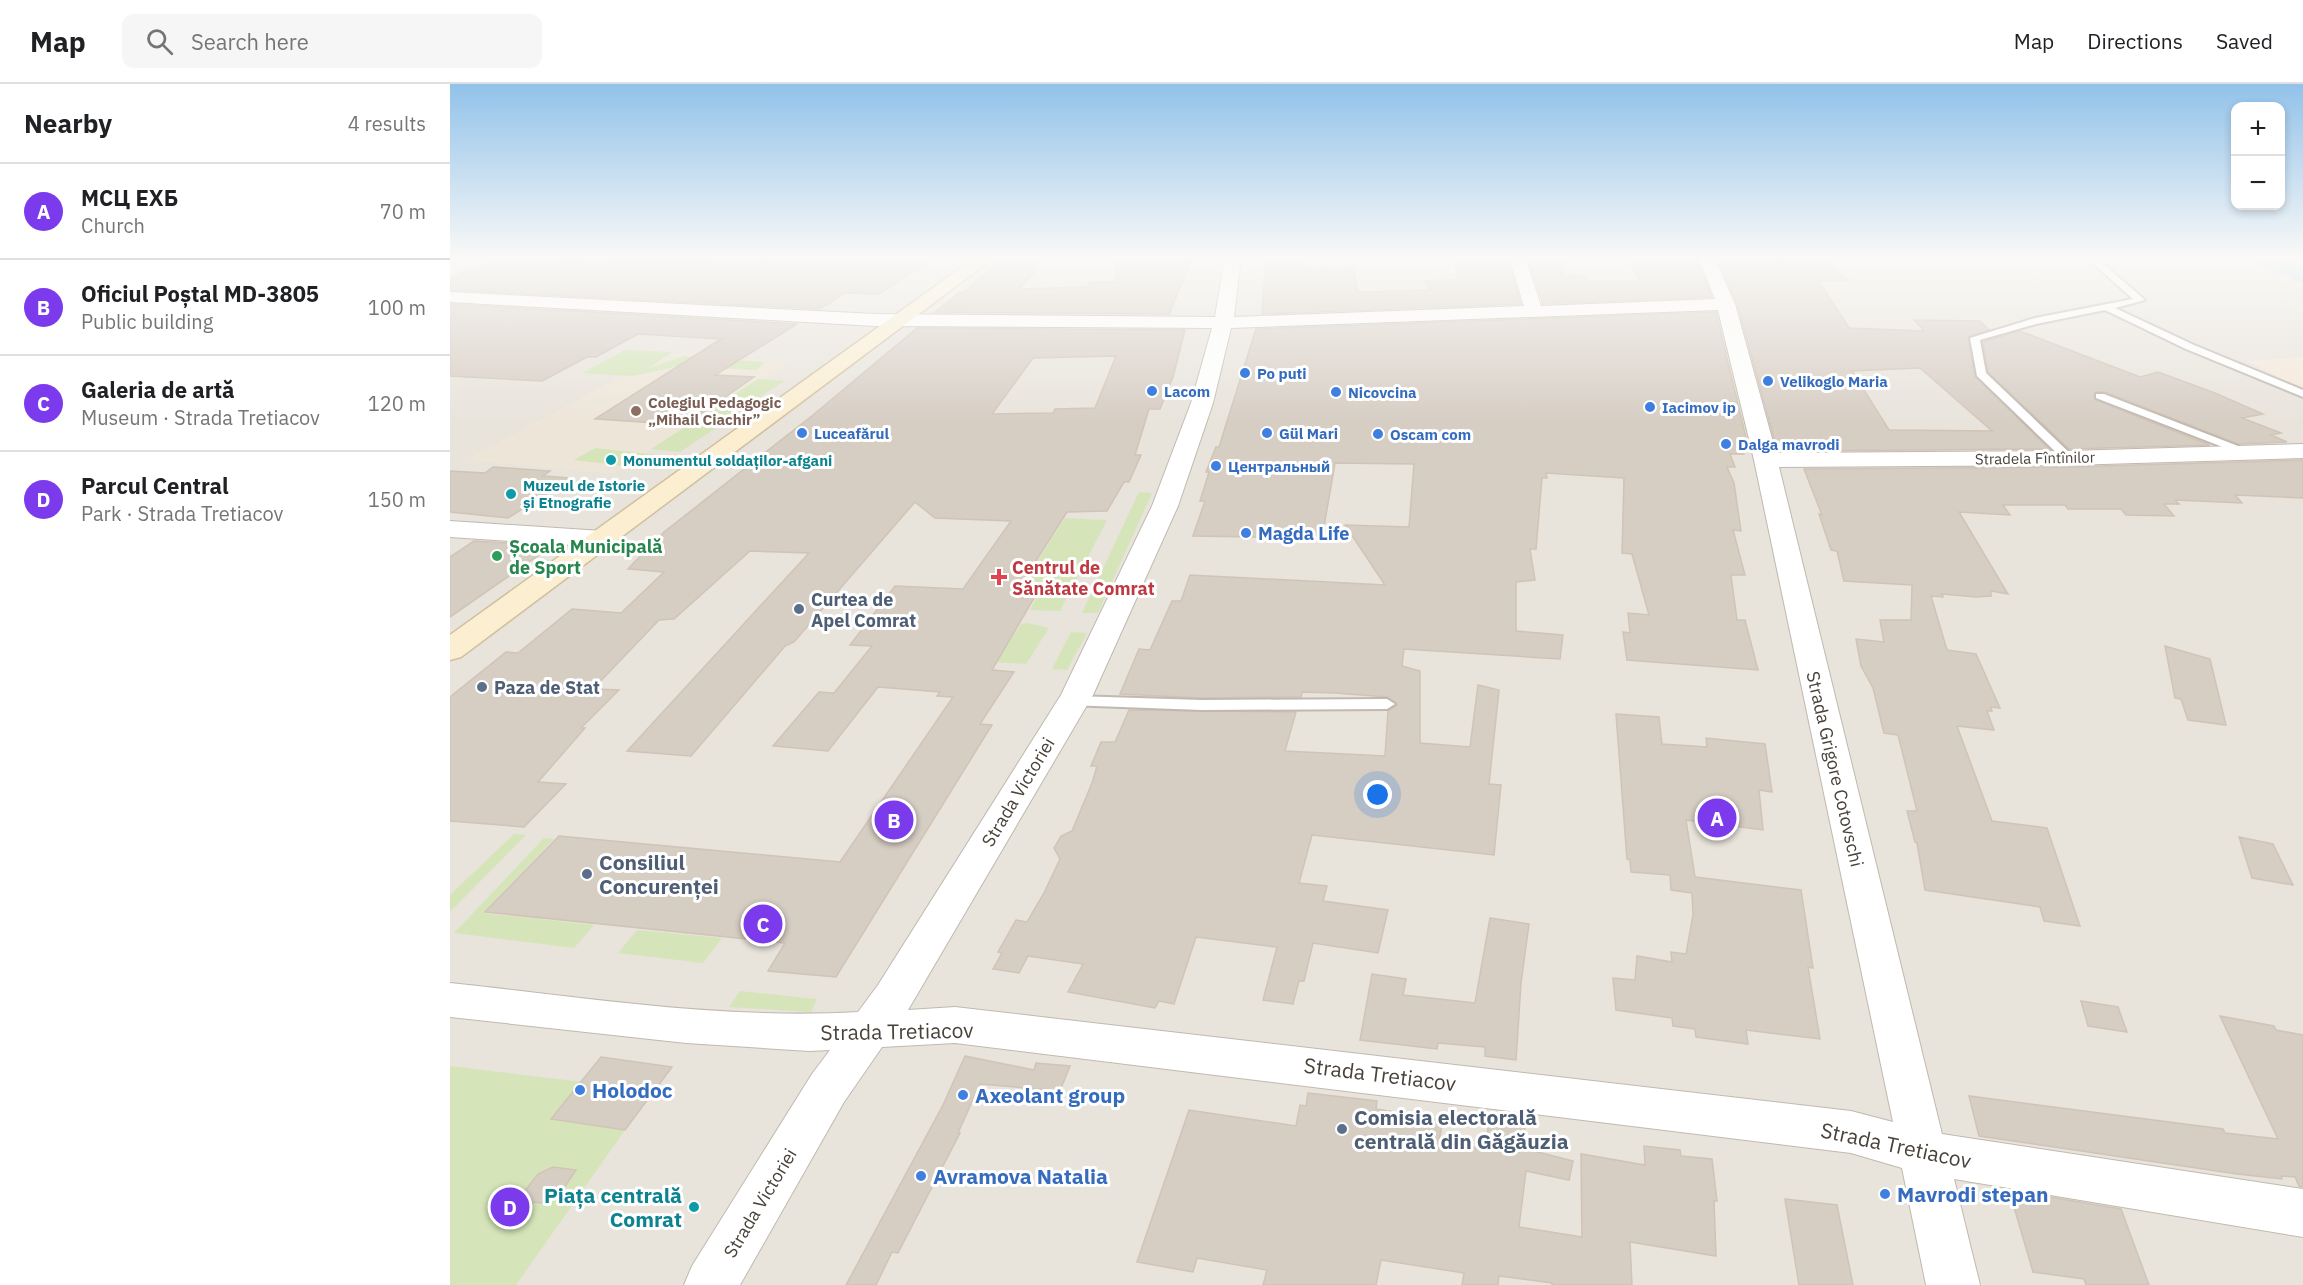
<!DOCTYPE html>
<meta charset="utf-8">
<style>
body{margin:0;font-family:"IBM Plex Sans",sans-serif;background:#f6f6f6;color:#202124}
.controls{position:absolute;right:18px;top:18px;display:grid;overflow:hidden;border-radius:12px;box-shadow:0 3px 9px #0003}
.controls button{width:54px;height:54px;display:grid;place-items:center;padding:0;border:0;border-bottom:2px solid #e0e0e0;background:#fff;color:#202124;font:30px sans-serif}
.you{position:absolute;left:928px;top:711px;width:21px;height:21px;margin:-15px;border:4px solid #fff;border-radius:50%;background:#1a73e8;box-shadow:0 0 0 9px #1a73e833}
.badge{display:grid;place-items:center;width:39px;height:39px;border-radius:50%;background:#7c3aed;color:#fff;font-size:20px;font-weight:700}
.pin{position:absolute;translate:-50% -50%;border:3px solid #fff;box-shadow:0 2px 6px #0006}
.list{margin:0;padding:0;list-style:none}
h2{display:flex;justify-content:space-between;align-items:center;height:78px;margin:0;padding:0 24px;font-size:26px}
h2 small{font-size:20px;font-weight:400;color:#757577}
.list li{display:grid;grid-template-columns:39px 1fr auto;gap:18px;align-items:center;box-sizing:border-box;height:96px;padding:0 24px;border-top:2px solid #e0e0e0}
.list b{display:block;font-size:22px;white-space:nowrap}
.list p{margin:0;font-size:20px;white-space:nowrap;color:#757577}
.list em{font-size:20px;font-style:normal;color:#757577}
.icon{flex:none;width:33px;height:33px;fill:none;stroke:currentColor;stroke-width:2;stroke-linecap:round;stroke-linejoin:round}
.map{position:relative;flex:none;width:1853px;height:1201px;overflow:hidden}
header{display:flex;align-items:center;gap:36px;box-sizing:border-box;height:84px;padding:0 30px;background:#fff;border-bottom:2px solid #e0e0e0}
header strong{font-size:28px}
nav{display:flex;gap:33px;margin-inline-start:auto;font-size:21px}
.search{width:420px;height:54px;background:#f6f6f6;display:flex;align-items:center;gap:15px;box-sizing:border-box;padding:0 21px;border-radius:12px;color:#757577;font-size:22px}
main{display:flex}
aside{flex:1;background:#fff}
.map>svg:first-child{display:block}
</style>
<header>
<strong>Map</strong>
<div class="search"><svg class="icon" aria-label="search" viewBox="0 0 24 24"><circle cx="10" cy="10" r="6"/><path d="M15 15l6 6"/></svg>Search here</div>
<nav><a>Map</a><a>Directions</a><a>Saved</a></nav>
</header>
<main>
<aside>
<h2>Nearby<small>4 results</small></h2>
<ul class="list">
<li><span class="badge">A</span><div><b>МСЦ ЕХБ</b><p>Church</p></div><em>70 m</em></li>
<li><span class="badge">B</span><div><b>Oficiul Poștal MD-3805</b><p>Public building</p></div><em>100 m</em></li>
<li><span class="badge">C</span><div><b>Galeria de artă</b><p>Museum · Strada Tretiacov</p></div><em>120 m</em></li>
<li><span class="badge">D</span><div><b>Parcul Central</b><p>Park · Strada Tretiacov</p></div><em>150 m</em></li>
</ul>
</aside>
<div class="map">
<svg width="1853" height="1201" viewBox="0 0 1853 1201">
<rect width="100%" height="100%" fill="#f5f2ed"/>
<!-- residential -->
<path fill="#e8e3db" d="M0,173H1853V1201H0Z"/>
<!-- commercial -->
<path fill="#f4e7da" d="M1853,273V305L1796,277Z"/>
<!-- education -->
<path fill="#ede5d8" d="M216,268L342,278L164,390L16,376Z"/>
<!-- green -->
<path fill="#d5e5b9" d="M175,266L223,268L197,285L234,272L315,278L306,286L229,282L183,292L133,289Z
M308,295L334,297L305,316L279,314Z
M266,323L294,325L230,368L201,365Z
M145,364L226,373L206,386L124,376Z
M689,408L702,409L648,529H632Z
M615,434L657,436L610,527L580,526L589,509L568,507Z
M577,539L599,544L576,580L539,578L545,569H552L571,540Z
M621,548L637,549L617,586L602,585Z
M64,750L76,751L0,828V811Z
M94,754L104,755L33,829L144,841L124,864L4,849Z
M187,846L272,854L253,879L168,869Z
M290,907L367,915L361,928L279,923Z
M0,982L132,998L101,1035L175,1046L66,1201H0Z"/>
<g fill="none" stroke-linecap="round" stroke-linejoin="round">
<!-- river -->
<path fill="#afd7ec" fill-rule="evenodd" d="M1800,173H1835L1853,181V199L1803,179Z"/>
</g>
<!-- building -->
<path fill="#d6cdc3" stroke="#d0c4b6" stroke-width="1.5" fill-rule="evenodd" d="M52,173L144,176L486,173L429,210L395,209L370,225L0,206V194Z
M554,173H592L582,186H587L569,205L636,203L640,198H667L664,173H743L719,230L485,228L510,208H515Z
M1004,173H1057L1071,220L812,230L816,174H852L853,184L904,183L908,208L979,206L975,197L1008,196Z
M1077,173L1116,174L1112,191L1136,192L1137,197H1189L1181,180H1193L1192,173H1246L1262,213L1093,220Z
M1266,173H1371L1398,196L1369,197L1399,244L1474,247L1464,236L1530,237L1539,246L1518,253L1525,292L1599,365L1344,367L1341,362H1326L1287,219ZM1470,284L1542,347L1439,346L1402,287Z
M0,220L347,240L265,291L304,293L235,341L145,335L271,255L188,250L146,273H137L92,297L0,292V232H2Z
M1266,228L1298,362H1291L1294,370H1280L1285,383H1277L1284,399L1291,447L1283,446L1295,491H1281L1287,536H1295L1308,586L1177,576L1173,548L1180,549L1178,529L1199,531L1182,470L1172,469L1174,394L1096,389L1097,394H1092L1086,465H1080L1085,496L1066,498V547L1113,551L1110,575L954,565L952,582L970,587V659L1020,663L1028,601L1049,606L1039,700L1051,701L1044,771L862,751L849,799L877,802L873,817L938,826L928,869L863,859L854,897H849L843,920L813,916L827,863L746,853L724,920L709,917L705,924L618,908L633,880L578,872L569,889L543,885L552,869L548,868L566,836L577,838L594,809L610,775L604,764L611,752L622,747L642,699L647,682H641L651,658H665L679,626L846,628L835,667L935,672L938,627L947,621L937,613L885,609L852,608L851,613L752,614L670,610L689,565L700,566L722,517H731L740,491L935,501L895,441L959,443L964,380L885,379L872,454L743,452L755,417H750L759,388H756L766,363H769L806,245Z
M467,244L735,246L723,293L710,325H699L685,371H691L679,398H674L657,427L617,428L566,508L587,509L542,586L564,588L530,640L542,641L386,893L318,887L335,859L35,828L109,752L390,778L503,613L487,612L490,608L428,603L378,667L323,662L369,608L384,609L422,562L400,561L445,502L513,505L561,437L485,434L465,418L344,558L335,562L324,575L241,672L177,667L359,469L300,467L224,535L209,536L143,605L169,606L131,644H135L88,698L116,700L74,743L0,737V613L56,568L68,569L122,525L171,529L214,488L178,485L214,448L363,331ZM666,272L645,324L605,325L603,329L542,330L583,274Z
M1570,247L1690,293L1708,288L1765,309L1813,330L1792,334L1831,349L1821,351L1837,358L1788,360L1655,308H1646L1645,316L1760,361L1619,365L1538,288L1533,258Z
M1853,376V414L1785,411L1792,419L1725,416L1729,420H1714L1724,432L1676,431L1671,425H1618L1615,421H1553L1560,431L1509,428L1558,510L1541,507V512L1526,513L1492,510L1493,513L1481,512L1497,566L1526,570L1550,624L1541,623L1542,627H1537L1544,646L1507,642L1542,737L1597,744L1630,842L1594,837L1590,823L1475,806L1467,759L1465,758L1457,727H1467L1448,651L1434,649L1423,604L1411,582L1406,555L1434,558L1430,536H1461L1462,501L1394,497L1387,467L1381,466L1369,430L1372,431L1354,385L1619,383Z
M43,383L100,387L93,392L121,394L58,434L0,428V387L35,389Z
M24,457L102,462L0,533V473Z
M1715,562L1760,575L1776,641L1738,636L1731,615L1725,614Z
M1166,630L1209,633L1212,660L1257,663L1256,654L1315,660L1322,708L1309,706L1313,746L1236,736L1245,793L1351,806L1363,884L1358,883L1370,955L1296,946L1298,960L1246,953L1245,945L1223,942L1222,934L1166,926L1163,894L1185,896L1187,872L1222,878L1221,868L1236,870L1243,831L1242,809L1221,806L1220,791L1181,788L1180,776L1177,775Z
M1789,753L1823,760L1843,801L1802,794Z
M1040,834L1079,840L1071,899L1066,976L1035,972V963L988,959L987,965L910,956L922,890L956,895L953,911L1025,919Z
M1631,917L1668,923L1677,948L1638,942Z
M1770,932L1824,942L1826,946L1853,951V1103L1849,1102L1845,1093L1831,1092L1832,1095L1787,1090L1529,1052L1519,1012L1773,1045L1775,1049L1828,1055Z
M515,972L584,986L586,979L620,982L610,1007L530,1000L508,1049H510L448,1169L442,1168L426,1201H396L493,1021Z
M151,973L222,983L175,1046L101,1035Z
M858,1009L927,1017L926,1025L993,1036L989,1058L1035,1065L1039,1037L1075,1044L1072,1064L1123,1077L1119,1096L1076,1087L1069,1143L1132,1153L1131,1070L1195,1081L1194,1062L1230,1066L1231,1072L1262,1075L1267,1117H1264L1266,1172L1180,1158L1182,1201H1102V1199L1049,1192L1048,1201H1012L1014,1189L931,1176L926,1201H813L817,1186L747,1174L743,1188L687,1178L739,1026L846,1042L850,1021L856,1022Z
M103,1083L126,1086L110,1110L94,1119L67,1117L88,1090Z
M1559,1106L1671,1125L1699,1201H1636L1634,1195L1583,1188Z
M1335,1115L1387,1121L1403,1201H1349Z"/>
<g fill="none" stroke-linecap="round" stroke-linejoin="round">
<!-- lane casing -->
<g stroke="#c0b9b0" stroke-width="4">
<path id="lane" d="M1636,173H1645L1695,216L1665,224L1744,261L1853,306V313L1736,265L1655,226L1586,240L1530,256L1536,289L1625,374L1619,378L1615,377L1527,292L1520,254L1585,234L1683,215Z
M1646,310H1654L1806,369L1804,372H1796L1646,314Z
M624,612L752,616L937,615L945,620L937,625L752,626L618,621L616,617Z"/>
</g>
<!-- street casing -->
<g stroke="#c0b9b0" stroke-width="2">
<path id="street" d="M775,173H791L784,233L1074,222L1059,173H1075L1091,222L1265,215L1248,173H1264L1285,220L1326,369L1619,367L1853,360V374L1619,381L1329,383L1492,1050L1853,1105V1153L1504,1095L1530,1201H1476L1452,1084L1401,1069L505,959L432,963L394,1018L290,1201H234L242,1182L362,990L380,966L359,967L236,959L0,933V899C135,913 272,936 408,928L428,901L611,611L702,422L741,319L762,244L425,242L0,218V208L425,230L765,233ZM1268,226L1304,376L1443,1038L1401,1027L505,923L458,926L643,611L728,422L763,319L781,244Z
M0,437L152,447L161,449L165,455L161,461L152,463L0,453Z"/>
</g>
<!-- secondary casing -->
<g stroke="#d0c0a0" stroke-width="3">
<path id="secondary" d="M526,173H545L11,573L0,576V551Z"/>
</g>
<!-- lane -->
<use href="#lane" fill="#fff" fill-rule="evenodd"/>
<!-- street -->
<use href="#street" fill="#fff" fill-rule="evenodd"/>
<!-- secondary -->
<use href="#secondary" fill="#fbeed1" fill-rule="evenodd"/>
</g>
<!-- sky -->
<linearGradient id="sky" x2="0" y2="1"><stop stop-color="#91c2ea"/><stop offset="0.51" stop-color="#faf9f7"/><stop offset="1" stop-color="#faf9f7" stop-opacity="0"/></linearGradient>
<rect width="1853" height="341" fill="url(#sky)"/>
<!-- markers -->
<g fill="#3f7fe0" stroke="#fff" stroke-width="2">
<circle cx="795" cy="289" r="6"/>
<circle cx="1318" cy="297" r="6"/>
<circle cx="702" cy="307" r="6"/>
<circle cx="886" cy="308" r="6"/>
<circle cx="1200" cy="323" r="6"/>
<circle cx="352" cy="349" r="6"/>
<circle cx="817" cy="349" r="6"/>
<circle cx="928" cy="350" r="6"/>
<circle cx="1276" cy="360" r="6"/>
<circle cx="766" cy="382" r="6"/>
<circle cx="796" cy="449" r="6"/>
<circle cx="130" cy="1006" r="6"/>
<circle cx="513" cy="1011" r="6"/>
<circle cx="471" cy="1092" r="6"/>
<circle cx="1435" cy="1110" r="6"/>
</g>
<circle fill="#8d6e63" stroke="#fff" stroke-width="2" cx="186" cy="327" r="6"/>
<g fill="#0f9aa8" stroke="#fff" stroke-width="2">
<circle cx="161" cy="376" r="6"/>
<circle cx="61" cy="410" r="6"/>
<circle cx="244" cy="1123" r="6"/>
</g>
<circle fill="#2e9e5b" stroke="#fff" stroke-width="2" cx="47" cy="472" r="6"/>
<path fill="#e0444e" stroke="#fff" stroke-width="2" d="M546 484h6v6h6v6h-6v6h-6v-6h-6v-6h6z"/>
<g fill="#5c6f8a" stroke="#fff" stroke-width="2">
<circle cx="349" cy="525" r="6"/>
<circle cx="32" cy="603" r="6"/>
<circle cx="137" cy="790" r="6"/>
<circle cx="892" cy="1045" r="6"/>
</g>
<g text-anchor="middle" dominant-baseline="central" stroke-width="6" stroke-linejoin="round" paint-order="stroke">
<!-- far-shop labels -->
<g font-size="15" font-weight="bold" fill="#366cbe" stroke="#fff" text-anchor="start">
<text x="807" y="289">Po puti</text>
<text x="1330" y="297">Velikoglo Maria</text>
<text x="714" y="307">Lacom</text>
<text x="898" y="308">Nicovcina</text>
<text x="1212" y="323">Iacimov ip</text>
<text x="364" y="349">Luceafărul</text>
<text x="829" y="349">Gül Mari</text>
<text x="940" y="350">Oscam com</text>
<text x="1288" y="360">Dalga mavrodi</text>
<text x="778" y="382">Центральный</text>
</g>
<!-- far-education labels -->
<g font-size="15" font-weight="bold" fill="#785e54" stroke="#fff" text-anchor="start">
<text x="198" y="318">Colegiul Pedagogic<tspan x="198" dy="17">„Mihail Ciachir”</tspan></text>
</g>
<!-- far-street labels -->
<g font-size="15" fill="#49423a" stroke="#fff">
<text transform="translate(1585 374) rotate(-1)">Stradela Fîntînilor</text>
</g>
<!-- far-culture labels -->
<g font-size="15" font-weight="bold" fill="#0d838f" stroke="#fff" text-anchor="start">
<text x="173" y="376">Monumentul soldaților-afgani</text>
<text x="73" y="401">Muzeul de Istorie<tspan x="73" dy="17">și Etnografie</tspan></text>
</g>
<!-- shop labels -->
<g font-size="18" font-weight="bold" fill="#366cbe" stroke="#fff" text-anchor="start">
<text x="808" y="449">Magda Life</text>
</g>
<!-- leisure labels -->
<g font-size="18" font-weight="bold" fill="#27864d" stroke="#fff" text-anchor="start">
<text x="59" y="462">Școala Municipală<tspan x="59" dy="21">de Sport</tspan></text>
</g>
<!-- health labels -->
<g font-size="18" font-weight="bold" fill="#be3a42" stroke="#fff" text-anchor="start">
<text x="562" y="483">Centrul de<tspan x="562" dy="21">Sănătate Comrat</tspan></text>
</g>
<!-- service labels -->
<g font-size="18" font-weight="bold" fill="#4e5e75" stroke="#fff" text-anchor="start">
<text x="361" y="515">Curtea de<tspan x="361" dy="21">Apel Comrat</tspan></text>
<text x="44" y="603">Paza de Stat</text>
</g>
<!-- street labels -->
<g font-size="18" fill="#49423a" stroke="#fff">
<text transform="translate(1385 685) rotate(77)">Strada Grigore Cotovschi</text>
<text transform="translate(568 708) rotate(-59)">Strada Victoriei</text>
<text transform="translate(310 1119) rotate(-59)">Strada Victoriei</text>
</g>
<!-- near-service labels -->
<g font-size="21" font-weight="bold" fill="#4e5e75" stroke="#fff" text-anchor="start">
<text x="149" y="778">Consiliul<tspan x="149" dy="24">Concurenței</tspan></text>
<text x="904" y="1033">Comisia electorală<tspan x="904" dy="24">centrală din Găgăuzia</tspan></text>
</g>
<!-- near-street labels -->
<g font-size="21" fill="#49423a" stroke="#fff">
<text transform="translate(447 947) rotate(-1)">Strada Tretiacov</text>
<text transform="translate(930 990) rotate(7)">Strada Tretiacov</text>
<text transform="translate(1446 1061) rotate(12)">Strada Tretiacov</text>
</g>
<!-- near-shop labels -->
<g font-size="21" font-weight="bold" fill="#366cbe" stroke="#fff" text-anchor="start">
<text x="142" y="1006">Holodoc</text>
<text x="525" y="1011">Axeolant group</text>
<text x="483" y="1092">Avramova Natalia</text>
<text x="1447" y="1110">Mavrodi stepan</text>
</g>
<!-- near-culture labels -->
<g font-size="21" font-weight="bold" fill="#0d838f" stroke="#fff" text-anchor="end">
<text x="232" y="1111">Piața centrală<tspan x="232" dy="24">Comrat</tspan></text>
</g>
</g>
</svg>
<div class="controls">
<button>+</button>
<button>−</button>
</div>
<div class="you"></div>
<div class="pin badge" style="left:1267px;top:734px">A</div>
<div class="pin badge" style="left:444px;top:736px">B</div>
<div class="pin badge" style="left:313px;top:840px">C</div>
<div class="pin badge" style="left:60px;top:1123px">D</div>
</div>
</main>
